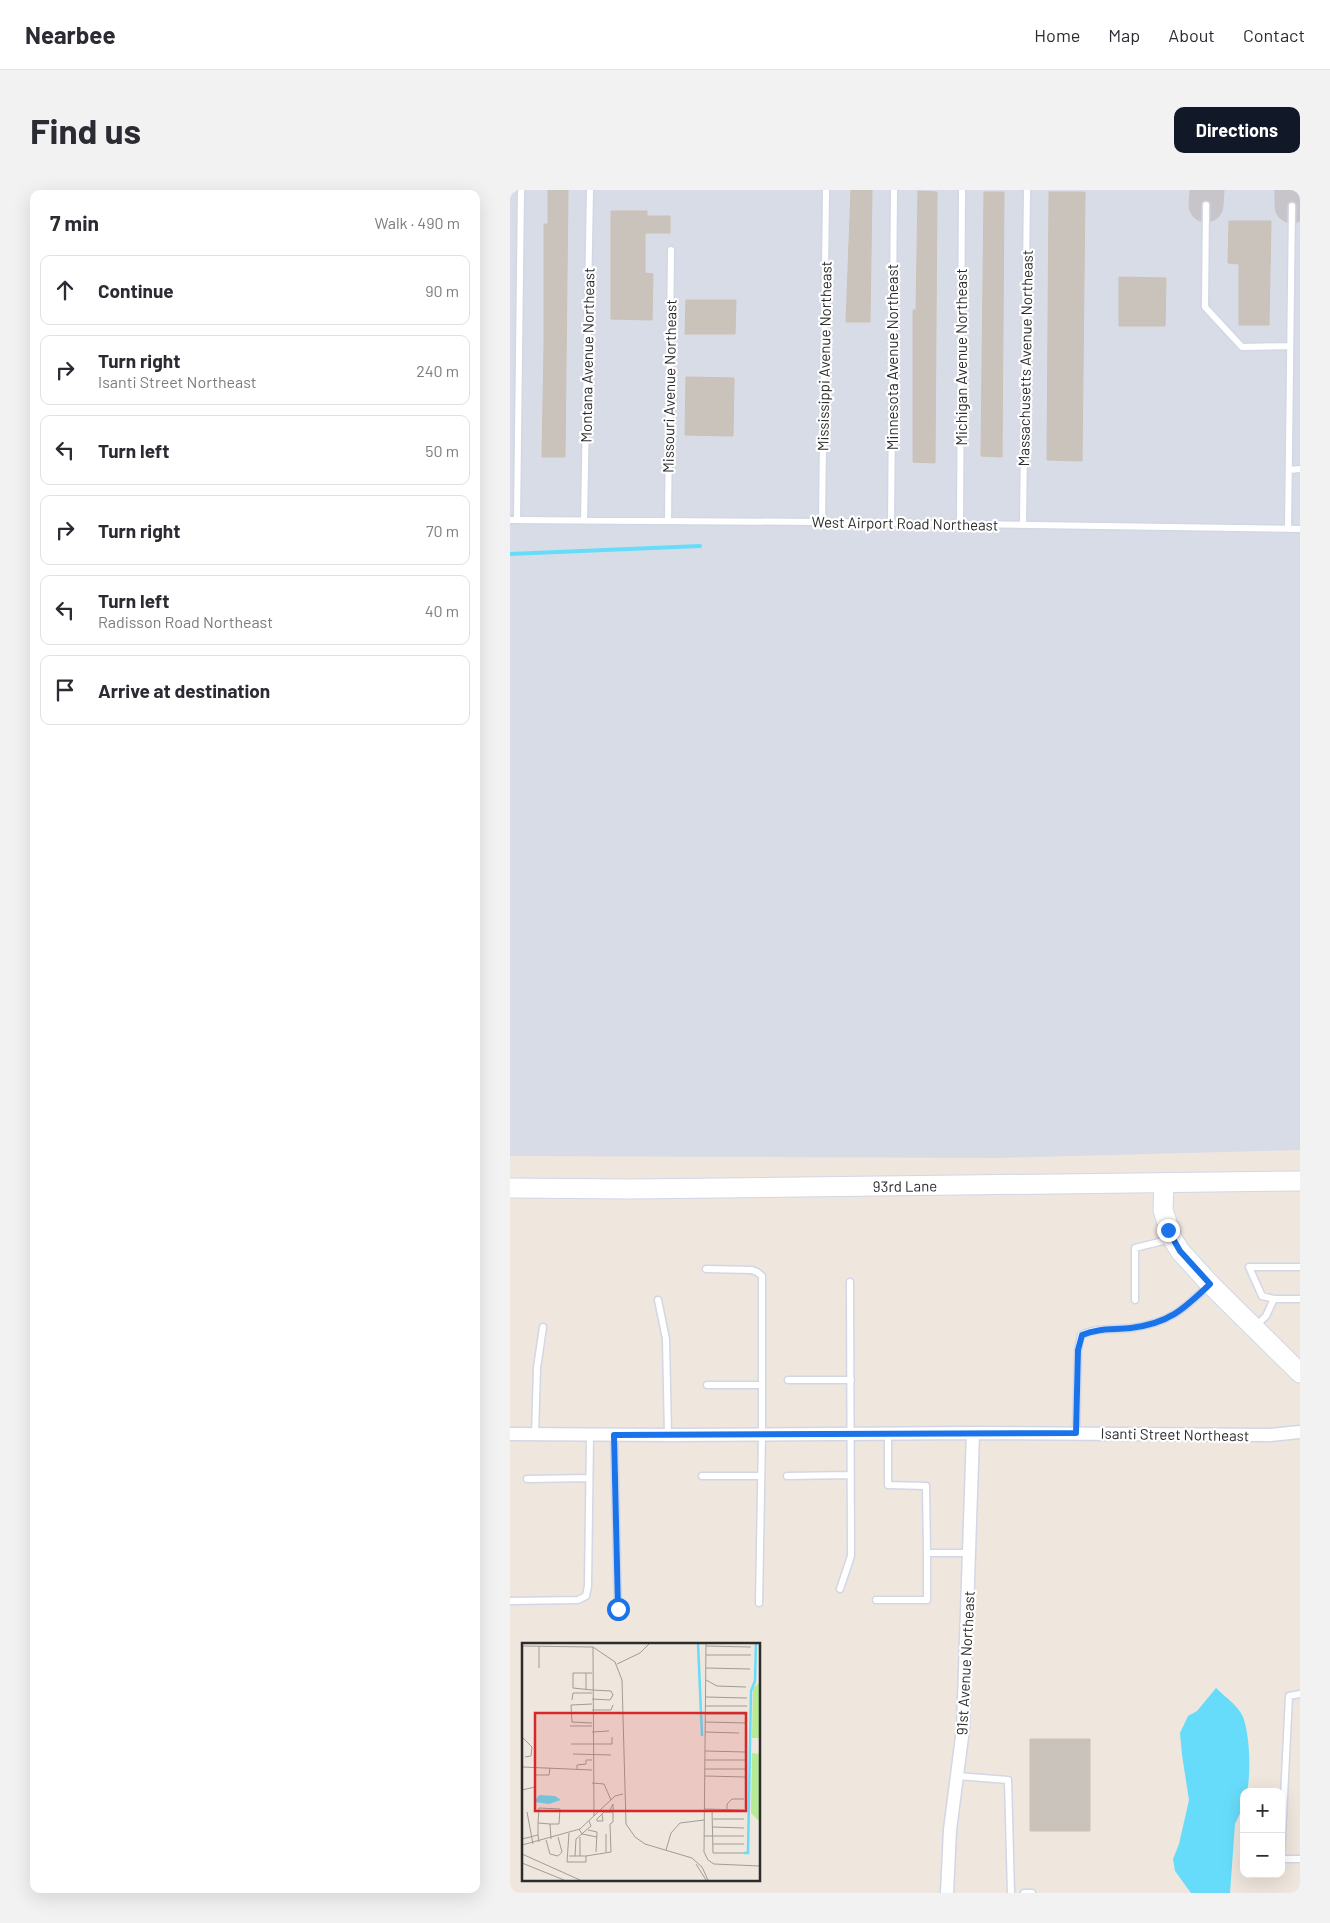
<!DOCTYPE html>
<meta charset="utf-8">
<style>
body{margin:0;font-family:Barlow,sans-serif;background:#f2f2f3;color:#2b2b33}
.controls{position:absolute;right:15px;bottom:15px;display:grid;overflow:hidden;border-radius:10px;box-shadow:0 5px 20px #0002}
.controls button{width:45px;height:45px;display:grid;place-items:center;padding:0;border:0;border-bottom:1px solid #e1e1e2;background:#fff;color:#2b2b33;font:25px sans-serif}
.stop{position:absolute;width:15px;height:15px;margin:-11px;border:4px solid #1a73e8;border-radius:50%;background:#fff}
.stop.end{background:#1a73e8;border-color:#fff;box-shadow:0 1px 5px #0008}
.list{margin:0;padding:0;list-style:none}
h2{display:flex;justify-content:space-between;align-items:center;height:65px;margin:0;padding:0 20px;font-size:21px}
h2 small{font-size:16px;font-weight:400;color:#7c7c81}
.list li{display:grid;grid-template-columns:32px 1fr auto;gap:15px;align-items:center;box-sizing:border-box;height:70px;margin:0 10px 10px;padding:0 10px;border:1px solid #e1e1e2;border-radius:10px}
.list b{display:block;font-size:19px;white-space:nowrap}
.list p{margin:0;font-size:16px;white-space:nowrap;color:#7c7c81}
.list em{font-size:16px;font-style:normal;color:#7c7c81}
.icon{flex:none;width:28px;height:28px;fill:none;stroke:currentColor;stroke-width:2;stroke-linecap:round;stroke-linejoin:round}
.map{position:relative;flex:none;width:790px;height:1703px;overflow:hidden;border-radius:10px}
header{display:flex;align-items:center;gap:30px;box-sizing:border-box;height:70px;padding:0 25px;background:#fff;border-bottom:1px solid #e1e1e2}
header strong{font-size:24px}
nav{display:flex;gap:28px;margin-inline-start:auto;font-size:18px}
.intro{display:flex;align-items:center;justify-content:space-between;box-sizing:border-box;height:120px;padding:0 30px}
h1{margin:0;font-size:35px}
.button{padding:12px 22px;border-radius:10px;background:#111827;color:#fff;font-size:18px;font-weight:700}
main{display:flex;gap:30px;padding:0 30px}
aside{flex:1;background:#fff;border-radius:10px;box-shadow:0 5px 20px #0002}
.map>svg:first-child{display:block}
</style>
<header>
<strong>Nearbee</strong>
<nav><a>Home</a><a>Map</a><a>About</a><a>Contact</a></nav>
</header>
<div class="intro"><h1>Find us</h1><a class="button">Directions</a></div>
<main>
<aside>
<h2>7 min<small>Walk · 490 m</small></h2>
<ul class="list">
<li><svg class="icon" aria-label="ahead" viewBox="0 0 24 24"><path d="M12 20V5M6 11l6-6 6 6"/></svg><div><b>Continue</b></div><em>90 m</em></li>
<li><svg class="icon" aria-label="right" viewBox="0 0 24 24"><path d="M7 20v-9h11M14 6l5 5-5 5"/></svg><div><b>Turn right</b><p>Isanti Street Northeast</p></div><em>240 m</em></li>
<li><svg class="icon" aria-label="left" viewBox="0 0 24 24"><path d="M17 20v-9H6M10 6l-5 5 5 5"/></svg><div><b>Turn left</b></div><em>50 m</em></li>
<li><svg class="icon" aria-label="right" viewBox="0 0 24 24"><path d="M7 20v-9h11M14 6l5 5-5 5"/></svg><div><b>Turn right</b></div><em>70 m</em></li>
<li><svg class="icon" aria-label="left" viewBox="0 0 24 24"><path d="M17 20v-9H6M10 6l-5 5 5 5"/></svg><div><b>Turn left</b><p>Radisson Road Northeast</p></div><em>40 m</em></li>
<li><svg class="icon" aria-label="arrive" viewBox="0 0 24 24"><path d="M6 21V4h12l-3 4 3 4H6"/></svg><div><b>Arrive at destination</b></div></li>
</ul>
</aside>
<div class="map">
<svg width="790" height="1703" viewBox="0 0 790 1703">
<rect width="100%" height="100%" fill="#efe6dd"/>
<!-- airport -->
<path fill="#d8dce7" d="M0,0H790V960L485,968L0,966Z"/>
<!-- water -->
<path fill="#67dcfa" d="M706,1498C715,1507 728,1515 733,1527C740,1545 741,1583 737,1602H734V1615L725,1634L720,1703H681L665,1681L663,1669L669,1654L679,1610L672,1565L670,1543L678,1526L687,1521Z"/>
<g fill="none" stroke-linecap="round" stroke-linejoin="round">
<!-- stream -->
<path stroke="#67dcfa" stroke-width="4" d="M0,364L190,356"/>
<!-- taxiway -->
<path stroke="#c7c5ca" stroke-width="35" d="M696,15L697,0
M782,16V0"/>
</g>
<!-- building -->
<path fill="#cac3bc" stroke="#cac2b6" d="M38,0H58L55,267H32L34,158V34H38Z
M341,0H362L360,132H336Z
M408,1L427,2L425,273L403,272V120H406Z
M474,2H494L492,267L471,266Z
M539,2H575L572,271L537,270Z
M101,21H137V26H160V43H135V83L143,84L142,130L101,129Z
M719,31H761L759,135H729V74L718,73Z
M609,87L656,88L655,136H609Z
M176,110H226L225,144H175Z
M176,187L224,188L223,246L175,245Z
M520,1549H580V1641H520Z"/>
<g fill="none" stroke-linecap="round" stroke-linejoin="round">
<!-- lane casing -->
<g stroke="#d2d7e6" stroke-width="9">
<path id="lane" d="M696,15L695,117L732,157L780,156
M779,280L790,279
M0,330L312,332L790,339
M7,330L11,0
M74,331L80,0
M158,331L161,60
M312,332L316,1
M381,333L384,0
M450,334L452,0
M513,335L517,0
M778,339L782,16
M790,1077H739L752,1106L764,1109H790
M196,1079L242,1080L247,1082L252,1086V1245L249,1413
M148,1110L156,1149L158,1245
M625,1110V1058L661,1049
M745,1137L756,1126L764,1109
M278,1190H341
M197,1195H252
M566,1243L568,1160L571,1145C587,1137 604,1140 622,1138C660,1132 672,1121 699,1095
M378,1244V1295L416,1296L417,1363H460
M25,1245L27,1178L33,1137
M104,1245L108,1419
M192,1286H251
M277,1286L340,1285
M17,1289L79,1288
M330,1399L341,1366L340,1092
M366,1410H417V1363
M0,1411L68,1410L76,1406L78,1396L80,1245
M447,1586L498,1590L501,1703
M771,1667L779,1506L790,1504
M771,1669H790
M514,1703H522"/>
</g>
<!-- street casing -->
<g stroke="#d2d7e6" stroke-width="15">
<path id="street" d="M0,1244L163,1245L463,1243L760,1245L790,1242
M437,1703L440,1640L453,1539L463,1243"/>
</g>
<!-- secondary casing -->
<g stroke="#d2d7e6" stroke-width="21">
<g id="secondary">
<path d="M654,994L653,1020L662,1048L670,1061L700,1094L790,1183"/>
<path id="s1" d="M0,998L121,999L790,991"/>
</g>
</g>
<!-- lane -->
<use href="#lane" stroke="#fff" stroke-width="6"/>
<!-- street -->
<use href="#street" stroke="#fff" stroke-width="12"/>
<!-- secondary -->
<use href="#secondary" stroke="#fff" stroke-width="19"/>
</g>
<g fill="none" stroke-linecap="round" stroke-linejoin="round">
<!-- route -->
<path stroke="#1a73e8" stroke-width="6" d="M108,1419L104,1245L566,1243L568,1160L572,1145C587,1138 604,1140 621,1138C659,1133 673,1120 700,1094L670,1061L658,1040"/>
</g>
<g text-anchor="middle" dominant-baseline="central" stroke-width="4.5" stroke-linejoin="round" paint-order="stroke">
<!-- street labels -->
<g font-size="15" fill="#2c2c2c" stroke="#fff">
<text transform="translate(77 165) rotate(-89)">Montana Avenue Northeast</text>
<text transform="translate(314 166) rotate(-89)">Mississippi Avenue Northeast</text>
<text transform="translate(382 167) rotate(-90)">Minnesota Avenue Northeast</text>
<text transform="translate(451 167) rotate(-90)">Michigan Avenue Northeast</text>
<text transform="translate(515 168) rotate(-89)">Massachusetts Avenue Northeast</text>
<text transform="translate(159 196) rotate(-89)">Missouri Avenue Northeast</text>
<text transform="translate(395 333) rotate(1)">West Airport Road Northeast</text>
<text stroke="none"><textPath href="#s1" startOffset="395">93rd Lane</textPath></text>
<text transform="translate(665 1244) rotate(1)">Isanti Street Northeast</text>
<text transform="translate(455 1473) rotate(-87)">91st Avenue Northeast</text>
</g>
</g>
<!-- overview -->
<g transform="translate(12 1453)">
<rect width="238" height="238" fill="#efe6dd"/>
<path d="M237,40V95H230L231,45ZM230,110L237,111V178L229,170Z" fill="#b7ea94"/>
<path d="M17,152L33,153L39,157L27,161L12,159Z" fill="#67dcfa"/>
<path fill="none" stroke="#67dcfa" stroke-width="2.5" d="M176,0L180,93M222,210H226L229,48L233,38L234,0"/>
<path fill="none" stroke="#a19c96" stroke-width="1" d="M184,0L182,209L186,217L192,221L238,223M0,3L71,4L93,19L100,37L104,181L113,194L123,201L170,215L180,224L186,237M17,3V25M184,3L229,4M71,4L72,173M184,12H229M95,21L118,10L128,0M184,25L228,26M64,30V46M184,37L195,43L224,44M70,47L51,45V30H70M184,54L225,55M70,56L88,57L91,52L89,48L70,47M50,57L51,50H70M183,63H225M70,67H89L91,62M183,71H225M183,79L225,80M70,80L50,79L49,62L70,61M48,83H70M70,89L87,88M183,89L217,90M0,94L10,104L9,113L3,114M49,101H90V94M183,108L224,109M51,111L89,112M183,117H225M0,124L70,127M13,124V132H27L28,125M183,126H225M55,127V122L64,121V117H70M183,133L224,134M70,140L82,141L89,157M0,147L13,144V132M182,166L222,167M190,166L191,210H222M205,166V161L210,156H222M5,169L11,201M80,171L81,178H75V176L82,169H87M191,176H222M16,180L17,165L38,166L37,181H28M191,184L222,185M57,186L60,191L75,194M66,187L75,189L74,209M16,192V180L28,181L29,196M182,193H222M0,196L16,192L17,199M24,197L28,211L36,213L40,209L36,194M191,201H222M0,202L58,186L93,153L101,151M144,207L149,190L158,180L182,177M84,209V191M0,211L58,237M47,213H64V219H45L47,190M53,213L54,196L69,183L67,178M58,213V194M64,213L89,209L88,181L91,179V161L87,169H91M0,220L42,237M174,221L184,237"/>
<path fill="#d62828" fill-opacity="0.15" stroke="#d62828" stroke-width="2.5" d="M13,70H224V168H13Z"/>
<rect width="238" height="238" fill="none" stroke="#2c2c2c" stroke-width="2.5"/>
</g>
</svg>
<div class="controls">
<button>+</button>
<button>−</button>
</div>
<div class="stop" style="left:108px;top:1419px"></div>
<div class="stop end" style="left:658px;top:1040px"></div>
</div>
</main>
